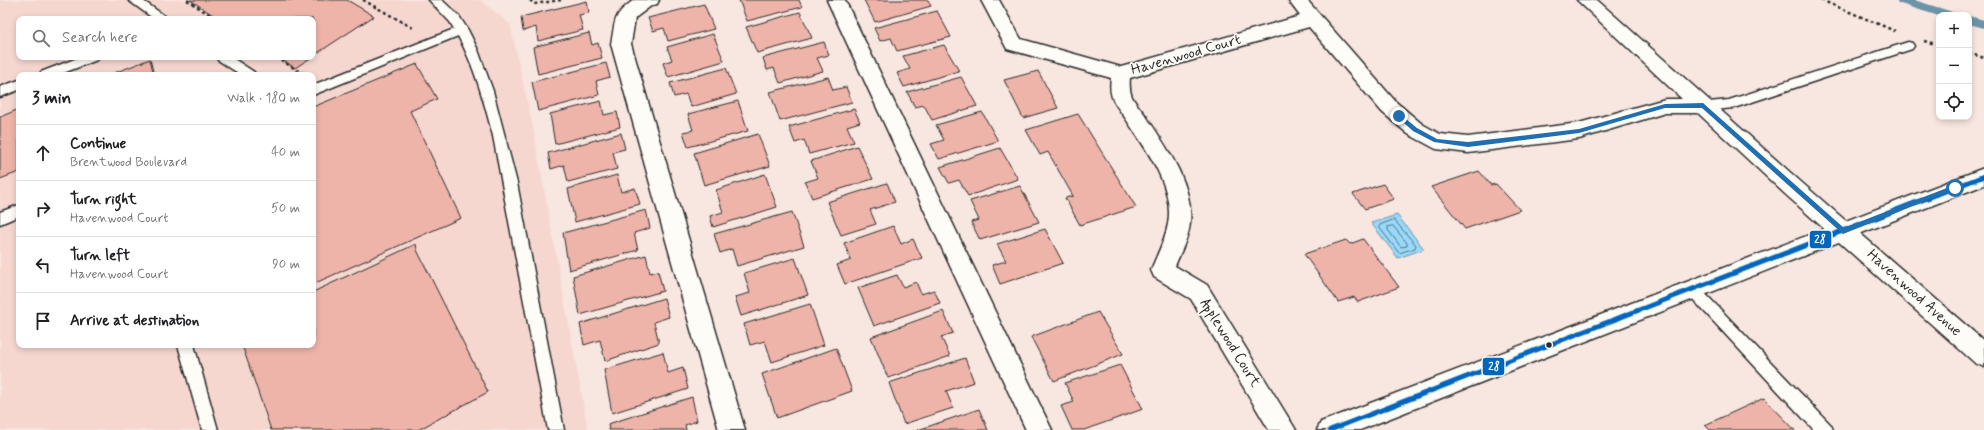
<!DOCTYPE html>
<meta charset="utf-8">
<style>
body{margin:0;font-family:Mynerve,sans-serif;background:#f2f2f2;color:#202124}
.controls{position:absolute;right:12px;top:12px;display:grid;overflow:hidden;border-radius:8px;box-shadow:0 2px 6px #0003}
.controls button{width:36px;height:36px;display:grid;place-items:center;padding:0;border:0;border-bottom:1px solid #e0e0e0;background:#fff;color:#202124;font:20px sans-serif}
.stop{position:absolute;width:12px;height:12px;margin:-9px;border:3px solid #1f6fb2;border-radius:50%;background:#fff}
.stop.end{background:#1f6fb2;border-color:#fff;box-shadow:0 1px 4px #0008}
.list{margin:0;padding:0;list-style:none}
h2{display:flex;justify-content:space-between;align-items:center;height:52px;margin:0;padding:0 16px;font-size:17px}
h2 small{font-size:13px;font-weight:400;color:#757577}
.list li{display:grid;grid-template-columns:26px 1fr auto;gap:12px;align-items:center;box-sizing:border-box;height:56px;padding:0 16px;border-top:1px solid #e0e0e0}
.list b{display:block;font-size:15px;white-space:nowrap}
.list p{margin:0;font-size:13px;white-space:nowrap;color:#757577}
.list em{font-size:13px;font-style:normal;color:#757577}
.icon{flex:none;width:22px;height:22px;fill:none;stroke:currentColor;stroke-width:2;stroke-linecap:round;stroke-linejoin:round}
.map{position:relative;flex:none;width:1984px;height:430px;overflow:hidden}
.search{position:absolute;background:#fff;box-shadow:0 2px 6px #0003;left:16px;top:16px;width:300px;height:44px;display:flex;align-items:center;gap:10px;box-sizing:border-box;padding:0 14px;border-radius:8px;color:#757577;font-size:15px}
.panel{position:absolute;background:#fff;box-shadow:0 2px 6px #0003;left:16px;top:72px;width:300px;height:276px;border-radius:8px}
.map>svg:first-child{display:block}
</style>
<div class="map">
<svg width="1984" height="430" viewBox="0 0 1984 430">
<rect width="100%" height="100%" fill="#f8e6e0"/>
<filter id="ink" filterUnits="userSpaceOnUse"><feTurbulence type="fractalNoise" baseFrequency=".025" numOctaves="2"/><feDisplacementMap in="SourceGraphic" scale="8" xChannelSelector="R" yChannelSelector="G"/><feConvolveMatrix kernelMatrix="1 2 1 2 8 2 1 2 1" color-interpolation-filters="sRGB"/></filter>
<g filter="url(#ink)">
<!-- built -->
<path fill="#f5d7d0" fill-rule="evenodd" d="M0,0H480L510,24L532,123L588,430H0ZM19,19H313V57H19ZM19,75H313V345H19Z"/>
<!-- water -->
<path fill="#98d9fa" stroke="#6c93a7" d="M1397,215L1424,249L1398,258L1371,223Z"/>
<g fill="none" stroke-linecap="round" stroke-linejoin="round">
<!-- shore -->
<path stroke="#57717e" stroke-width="1" d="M1394,220L1416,245L1415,248L1399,253L1379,227L1380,225Z
M1393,226L1407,243V246L1401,247L1388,230V227Z"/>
<!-- stream -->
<path stroke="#6c93a7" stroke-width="8" d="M1901,0L1949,15
M1969,20L1984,24"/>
</g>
<!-- building -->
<path fill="#eeb4a9" stroke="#2b2b2b" d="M190,0H347L374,16L313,56V19H219Z
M739,0H799L802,7L747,21Z
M864,0H928L931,6L875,22Z
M587,1L589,13L579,15L583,30L538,41L536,27L523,31L521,17Z
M704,4L714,29L668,41L664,28L653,31L648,18Z
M937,11L951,37L897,51L891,38L880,41L874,28Z
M800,12L812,38L757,53L746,27Z
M589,33L592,45L598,43L602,58L538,74L533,47Z
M713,34L724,61L668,77L663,63L672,60L667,47Z
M824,42L829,55L817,58L823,71L780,83L774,68L767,70L763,58Z
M944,45L959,71L904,87L897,73L910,69L903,56Z
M277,57H312L295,68Z
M150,59L154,75H109Z
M606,63L610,77L596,81L599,95L538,111L532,82Z
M417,64L437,99L410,111L461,218L313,284V107Z
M726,68L736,94L691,107L686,94L674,97L670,83Z
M1038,71L1058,108L1023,118L1004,80Z
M828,77L833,90L846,87L852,102L780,121L770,92Z
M961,77L977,106L932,120L924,105L915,107L907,92Z
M601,101L604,115L617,112L620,127L555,144L550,114Z
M738,101L748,131L688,147L683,132L693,130L688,114Z
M19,109V172L0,179V117Z
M854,109L860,122L847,126L854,142L809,154L804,140L795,143L789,127Z
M982,112L998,141L939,159L931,144L944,140L936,125Z
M1078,114L1136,207L1080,225L1065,198L1073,196L1048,152L1040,155L1026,130Z
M621,133L625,149L613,152L617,169L568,182L564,165L551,169L548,153Z
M758,134L770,166L704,185L694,153Z
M857,146L873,179L812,198L805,182L818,178L811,161Z
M1000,148L1018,179L968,196L959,180L949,183L940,167Z
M1479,171L1491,185L1496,184L1520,210L1465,229L1431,187Z
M765,174L777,207L713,227L710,216L723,212L716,190Z
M617,175L621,192L635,188L640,204L575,222L568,189Z
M887,183L895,202L870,210L876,224L841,235L827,202Z
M1383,184L1394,199L1365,209L1353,194Z
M1020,186L1039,222L980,240L971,222L979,220L970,201Z
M646,210L650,228L634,233L638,250L569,270L563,233Z
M792,212L804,246L737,266L732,249L720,253L714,234Z
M893,226L901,244L913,239L922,258L845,284L837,265L851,260L844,243Z
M1045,229L1063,263L1000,284L992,265L1006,261L997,244Z
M1363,239L1399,287L1358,302L1354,297L1338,302L1304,254L1346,240L1350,244Z
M416,244L417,250L488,392L418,430H271L242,345H313V292Z
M646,255L650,273L658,271L663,291L580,315L573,276Z
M795,258L808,295L741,316L735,297L750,293L744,273Z
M897,275L903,287L916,282L921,294L934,290L940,303L874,326L858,288Z
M664,298L669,317L654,322L659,343L605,361L600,340L584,345L580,324Z
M810,304L824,345L772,362L765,341L750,345L744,324Z
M943,311L953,333L941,337L950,356L888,378L871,337Z
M1098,312L1123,354L1054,381L1031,337Z
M836,348L852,391L777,418L762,374Z
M663,352L668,373L683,368L688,389L612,413L604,370Z
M965,358L974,382L946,391L953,408L904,424L889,383Z
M1120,365L1143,409L1084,430H1072L1061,406L1074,402L1065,383Z
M692,397L697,421L685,425L686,430H609L608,424Z
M1764,398L1795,430H1710L1705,425Z
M979,409L988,430H918Z"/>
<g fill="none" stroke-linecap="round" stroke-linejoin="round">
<!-- service casing -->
<g stroke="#2b2b2b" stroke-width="3">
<path id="service" d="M128,0H142L169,19H154Z
M429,0H442L459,16L468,30L478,50L493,91L517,183L564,430H548L493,136C484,102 475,67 458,36L313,95V85L454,29L450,22Z
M1908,42L1912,43L1914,46L1912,49L1734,108L1703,111L1698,109L1697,106L1698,103L1729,100Z
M80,57H99L97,60L58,75H39L41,72Z
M216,57H231L254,72L256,75H241L218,60Z
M19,80V90L0,97V87Z
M19,205V216L0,224V212Z
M1693,284L1698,286L1831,425L1833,430H1814L1688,294L1686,290L1688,286Z
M178,345H194L218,430H202Z"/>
</g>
<!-- minor casing -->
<g stroke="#2b2b2b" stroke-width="3">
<path id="minor" d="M634,0H659L657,4L651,6L635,18L631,44L745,430H719L611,44C616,19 612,16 634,0Z
M827,0H845L1052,430H1026Z
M981,0H999L1021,39L1121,67L1300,16L1288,0H1307L1396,102L1422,124L1440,134L1468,137L1579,123L1665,99H1682L1577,0H1597L1801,182L1984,341V367L1975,363L1785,194L1698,113H1665L1579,139L1468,153L1436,149L1408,134L1382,112L1309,27L1130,78C1128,98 1135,101 1146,116C1166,147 1194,184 1190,223C1189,237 1180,253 1175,266L1207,285L1296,430H1269L1191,299L1154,277L1151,270C1157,255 1165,240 1168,224C1175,187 1145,148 1126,119C1115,103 1108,98 1111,78L1007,49Z"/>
</g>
<!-- primary casing -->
<g stroke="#2b2b2b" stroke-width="3">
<path id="primary" d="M1984,168V185L1360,430H1317L1321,422Z"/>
</g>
<!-- path -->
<path stroke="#2b2b2b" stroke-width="2.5" stroke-dasharray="3 3" stroke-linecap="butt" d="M187,0L216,19
M363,0L415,29
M530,0L534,4L561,0
M1821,0L1895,31
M1924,41L1939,45
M1969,53L1984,58
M276,57L302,73L307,71"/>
<!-- service -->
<use href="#service" fill="#fdfcf7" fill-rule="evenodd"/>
<!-- minor -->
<use href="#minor" fill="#fdfcf7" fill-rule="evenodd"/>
<!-- primary -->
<use href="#primary" fill="#fdfcf7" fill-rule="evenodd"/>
<!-- bus-1 casing -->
<g stroke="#fdfcf7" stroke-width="8">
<path id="bus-1" d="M1330,430L1984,176"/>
</g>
<!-- bus-1 -->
<use href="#bus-1" stroke="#0065bd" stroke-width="5"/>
</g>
</g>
<!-- route -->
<path fill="#1f6fb2" d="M1703,103L1844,228L1952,186L1958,188L1843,234L1702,108H1665L1579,133L1468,147L1434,142L1413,131L1396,116L1401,115L1417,128L1437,139L1468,142L1579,129L1665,104Z"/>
<!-- markers -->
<circle fill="#2b2b2b" stroke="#fdfcf7" stroke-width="1.5" cx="1549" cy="345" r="3.5"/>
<g text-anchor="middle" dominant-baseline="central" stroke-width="3.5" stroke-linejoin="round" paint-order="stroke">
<!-- street labels -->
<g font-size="15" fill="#2b2b2b" stroke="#fdfcf7">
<text transform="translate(1186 55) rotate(-16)">Havenwood Court</text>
<text transform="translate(1914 293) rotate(42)">Havenwood Avenue</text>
<text transform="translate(1230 343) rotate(58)">Applewood Court</text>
</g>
</g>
<g stroke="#fdfcf7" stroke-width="1.5">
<rect x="1809" y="230" width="23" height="19" rx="4" fill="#0065bd"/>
<rect x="1482" y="357" width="23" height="19" rx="4" fill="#0065bd"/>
</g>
<g font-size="11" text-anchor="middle" font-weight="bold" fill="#fff">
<text x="1820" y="243">28</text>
<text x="1494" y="370">28</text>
</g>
</svg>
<div class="controls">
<button>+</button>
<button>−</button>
<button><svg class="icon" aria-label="locate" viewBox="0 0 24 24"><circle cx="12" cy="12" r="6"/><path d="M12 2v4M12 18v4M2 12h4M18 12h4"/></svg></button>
</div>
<div class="stop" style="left:1955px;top:188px"></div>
<div class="stop end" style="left:1399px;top:116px"></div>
<div class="search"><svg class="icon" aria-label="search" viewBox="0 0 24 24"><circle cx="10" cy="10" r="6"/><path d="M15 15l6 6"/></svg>Search here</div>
<section class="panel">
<h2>3 min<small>Walk · 180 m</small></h2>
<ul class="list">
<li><svg class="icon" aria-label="ahead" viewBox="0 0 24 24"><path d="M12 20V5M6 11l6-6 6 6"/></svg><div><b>Continue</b><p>Brentwood Boulevard</p></div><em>40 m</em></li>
<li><svg class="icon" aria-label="right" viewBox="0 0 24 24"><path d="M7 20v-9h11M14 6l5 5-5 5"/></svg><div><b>Turn right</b><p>Havenwood Court</p></div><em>50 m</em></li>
<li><svg class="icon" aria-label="left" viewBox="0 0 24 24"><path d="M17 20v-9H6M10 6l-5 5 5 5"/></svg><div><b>Turn left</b><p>Havenwood Court</p></div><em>90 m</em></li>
<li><svg class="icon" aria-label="arrive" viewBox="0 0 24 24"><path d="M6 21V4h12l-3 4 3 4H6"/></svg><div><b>Arrive at destination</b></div></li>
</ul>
</section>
</div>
